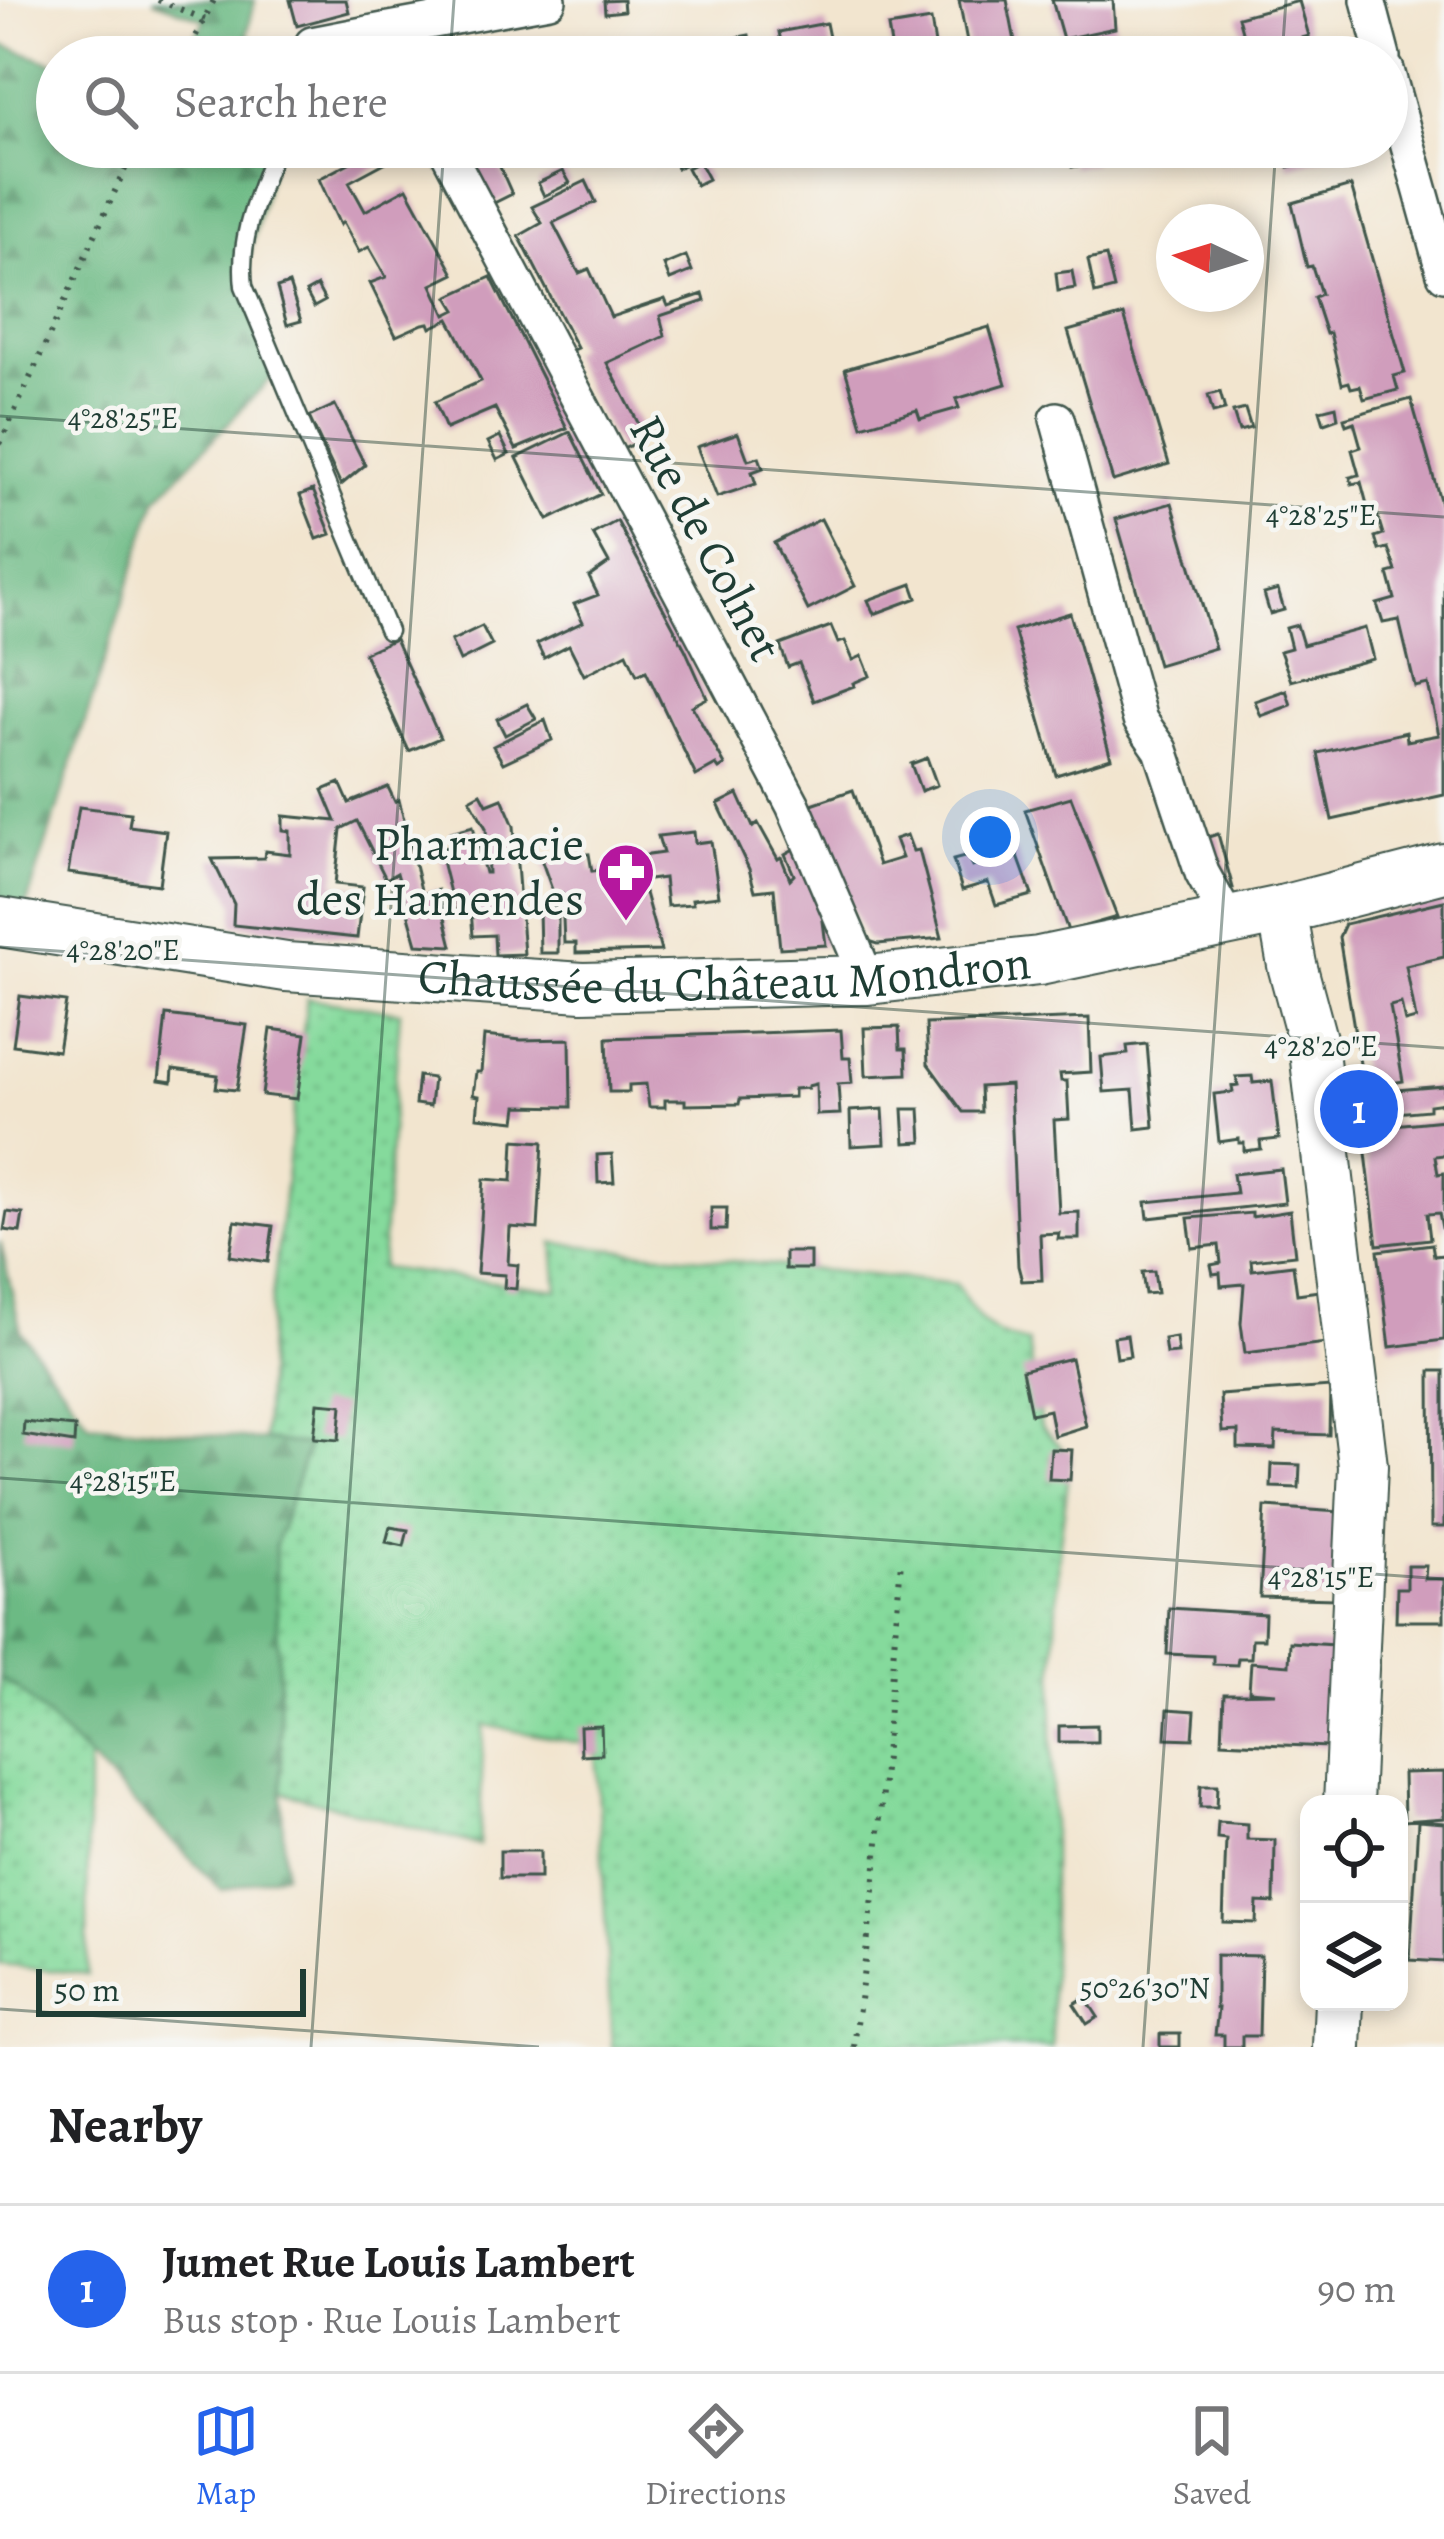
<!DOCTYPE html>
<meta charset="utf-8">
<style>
body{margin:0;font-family:Alegreya,serif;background:#f6f6f6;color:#202124}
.controls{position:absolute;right:36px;bottom:36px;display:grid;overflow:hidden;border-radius:24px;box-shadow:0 6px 18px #0003}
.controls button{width:108px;height:108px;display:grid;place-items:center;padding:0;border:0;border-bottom:3px solid #e0e0e0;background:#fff;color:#202124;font:60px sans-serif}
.compass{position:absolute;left:1156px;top:204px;width:108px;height:108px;border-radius:50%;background:#fff;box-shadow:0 6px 18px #0003;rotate:274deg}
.scale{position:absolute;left:36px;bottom:30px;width:270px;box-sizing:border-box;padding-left:12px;border:6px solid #1f3d34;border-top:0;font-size:33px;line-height:42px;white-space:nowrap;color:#1f3d34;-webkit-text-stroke:9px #f6f6f2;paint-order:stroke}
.you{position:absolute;left:990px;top:837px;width:42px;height:42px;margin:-30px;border:9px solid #fff;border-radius:50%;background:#1a73e8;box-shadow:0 0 0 18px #1a73e833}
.badge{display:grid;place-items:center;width:78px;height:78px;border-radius:50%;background:#2563eb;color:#fff;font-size:39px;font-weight:700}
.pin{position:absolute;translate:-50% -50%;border:6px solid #fff;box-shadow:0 3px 12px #0006}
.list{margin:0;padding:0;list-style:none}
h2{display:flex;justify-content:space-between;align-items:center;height:156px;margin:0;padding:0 48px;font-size:51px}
h2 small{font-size:39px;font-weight:400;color:#757577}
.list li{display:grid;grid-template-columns:78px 1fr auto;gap:36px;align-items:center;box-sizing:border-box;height:168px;padding:0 48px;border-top:3px solid #e0e0e0}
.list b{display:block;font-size:45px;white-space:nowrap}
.list p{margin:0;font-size:39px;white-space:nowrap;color:#757577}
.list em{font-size:39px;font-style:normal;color:#757577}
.icon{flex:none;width:66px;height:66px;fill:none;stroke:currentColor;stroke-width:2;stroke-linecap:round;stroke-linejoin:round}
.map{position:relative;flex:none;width:1444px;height:2047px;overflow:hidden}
.search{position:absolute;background:#fff;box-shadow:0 6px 18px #0003;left:36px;right:36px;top:36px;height:132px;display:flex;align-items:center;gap:30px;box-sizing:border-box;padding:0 42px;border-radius:66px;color:#757577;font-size:45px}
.sheet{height:324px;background:#fff}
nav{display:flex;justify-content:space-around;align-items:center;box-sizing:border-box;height:168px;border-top:3px solid #e0e0e0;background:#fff;font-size:33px;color:#757577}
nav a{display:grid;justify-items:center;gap:6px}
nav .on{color:#2563eb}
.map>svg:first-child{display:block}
</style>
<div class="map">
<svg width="1444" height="2047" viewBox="0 0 1444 2047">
<defs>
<pattern id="grass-dots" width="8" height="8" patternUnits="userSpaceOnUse" patternTransform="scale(3)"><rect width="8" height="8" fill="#85da9c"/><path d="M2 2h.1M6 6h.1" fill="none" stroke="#72bc87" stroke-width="1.8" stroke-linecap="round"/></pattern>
<pattern id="forest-firs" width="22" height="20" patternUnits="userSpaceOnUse" patternTransform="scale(3)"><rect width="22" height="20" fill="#6cba84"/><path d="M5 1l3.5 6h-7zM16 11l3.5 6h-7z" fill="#58986d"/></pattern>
</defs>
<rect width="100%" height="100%" fill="#f6f6f2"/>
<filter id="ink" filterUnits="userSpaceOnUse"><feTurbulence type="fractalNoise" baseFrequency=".00833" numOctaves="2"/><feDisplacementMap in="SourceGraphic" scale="24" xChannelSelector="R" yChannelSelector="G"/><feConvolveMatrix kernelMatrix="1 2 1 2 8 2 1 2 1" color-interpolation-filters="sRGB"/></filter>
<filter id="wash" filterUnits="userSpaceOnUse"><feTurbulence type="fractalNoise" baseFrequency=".004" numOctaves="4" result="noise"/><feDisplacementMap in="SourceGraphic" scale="48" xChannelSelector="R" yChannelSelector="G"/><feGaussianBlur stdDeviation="2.7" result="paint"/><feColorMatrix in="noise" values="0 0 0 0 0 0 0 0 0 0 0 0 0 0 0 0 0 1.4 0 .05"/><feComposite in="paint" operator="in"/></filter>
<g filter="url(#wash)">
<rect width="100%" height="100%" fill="#f2e5cf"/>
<!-- grass -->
<path fill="url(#grass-dots)" stroke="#528c68" stroke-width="3" d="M307,998L400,1012L381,1268L558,1290L554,1243L956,1284C978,1319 985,1334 1028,1343L1041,1427L1071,1458L1059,1549L1052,1729V2047H612L596,1746L484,1725L479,1845L282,1792L275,1546L308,1445L264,1440L268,1332Z
M0,1678L19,1690L88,1757L87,1974L0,1965Z"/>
<!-- forest -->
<path fill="url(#forest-firs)" stroke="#467c5c" stroke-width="3" d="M153,0H255L247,35L283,57H182L205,20Z
M0,44L57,64V147H276L243,280L272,377L156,499L24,913L0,908Z
M0,1241L21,1332L89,1423L308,1445L275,1546L284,1873L222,1890L19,1690L0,1678Z"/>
<g id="blocks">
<!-- building -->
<path fill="#d09dbc" d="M290,0H346L349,12L297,26Z
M623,0L624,11L605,13L604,1Z
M959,0H1007L1018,57H970Z
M1052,0H1113L1115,28L1063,39Z
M1299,1L1309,36L1248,53L1238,17Z
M931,20L937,57H893L888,27Z
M826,23L833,57H784L779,32Z
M749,35L753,57H682L680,48Z
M449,38L459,57H417L441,45Z
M575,38L584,57H552L549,51Z
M379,147H386L390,160L349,182L365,211L407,188L454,274L432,285L446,315L456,310L448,297L491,277L567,428L516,449L495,408L446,429L435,402L481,381L455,330L449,319L431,328L429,323L423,324L396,336L370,283L386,277L369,247L359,252L343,222L340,225L319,179Z
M460,147H491L512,194L490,205Z
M668,147H691L696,160L677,168Z
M1068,147H1091L1094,163L1072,167Z
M1283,147H1342L1343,151L1289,167Z
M699,162L708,179L696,185L687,168Z
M563,171L570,183L544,196L538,183Z
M586,181L596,202L553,223L579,273L589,269L611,317L665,299L668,306L703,294L705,301L660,316L665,336L607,363L646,438L619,451L568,352L577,348L519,236L542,223L532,207Z
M1351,186L1405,373L1394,376L1398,390L1364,399L1360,386L1351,388L1349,382L1342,384L1330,333L1326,334L1314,297L1321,294L1312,266L1307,267L1292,203Z
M686,256L692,271L670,280L664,265Z
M1106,256L1114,289L1095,294L1088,260Z
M1072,271L1075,288L1058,291L1056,273Z
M289,284L301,321L287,325L277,288Z
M317,286L325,301L314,307L306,292Z
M1124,315L1169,464L1113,481L1068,331Z
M989,327L1006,384L956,399L959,408L920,419L917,410L862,426L845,369Z
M1220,392L1225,410L1213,413L1208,395Z
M1411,399L1444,514V795L1332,820L1318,753L1406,732L1407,741L1439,735L1428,684L1415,687L1399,620L1383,623L1377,604L1395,599L1388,573L1396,571L1388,548L1379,550L1375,537L1383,534L1376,511L1369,512L1361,482L1352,484L1350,477L1359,475L1352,450L1361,447L1354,422L1346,425L1344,418Z
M335,405L365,465L341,485L309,417Z
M1336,406L1338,418L1324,423L1320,410Z
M1245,409L1251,428L1239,431L1233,412Z
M570,432L601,494L548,520L517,458Z
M738,433L748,460L759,457L763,468L752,472L756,484L717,497L697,447Z
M500,436L509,454L497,460L488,442Z
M313,490L331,534L317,539L300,495Z
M1172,503L1215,648L1158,665L1116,519Z
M821,519L855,586L808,610L774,543Z
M617,521L685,649L707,698L692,706L725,765L719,769L716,765L696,776L646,671L637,675L627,653L584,675L569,645L544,658L537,644L583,622L574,604L598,595L589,577L609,563L593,534Z
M912,584L917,598L874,614L868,600Z
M1278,590L1284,610L1270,614L1264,594Z
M1070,613L1111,758L1056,775L1014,630Z
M1297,625L1303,645L1365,628L1373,659L1291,681L1280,651L1291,648L1286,628Z
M482,626L492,645L460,661L451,641Z
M831,626L838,643L845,641L853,660L862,656L870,676L853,683L854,686L814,701L799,663L788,667L780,645Z
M395,639L440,738L409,751L364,653Z
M1286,690L1291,705L1261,716L1255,701Z
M527,704L536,719L505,735L497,719Z
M545,720L552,740L503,763L493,746Z
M927,758L937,785L921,791L911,764Z
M340,783L349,803L388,787L395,802L399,800L422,894L438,890L452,946L417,944L397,873L386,879L357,821L341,829L335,884L363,887L357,938L233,925L234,904L212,859L264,858L265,851L290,854V831L283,830V816L336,821L323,790Z
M853,790L879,865L902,858L895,839L907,835L913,851L919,850L942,938L878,944L866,940L806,806Z
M481,793L487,804L502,798L514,826L524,954L495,955L494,935L473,936L471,909L455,913L439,849L457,845L451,832L473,826L485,873H488L486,828L470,799Z
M738,794L753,827L758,823L778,859L781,857L790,879L794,875L785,854L801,845L819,889L826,945L780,948L774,889L755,891L749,869L718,804Z
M1071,797L1117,917L1068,931L1025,810Z
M79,807L131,813L129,826L166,831L159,885L68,873Z
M694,832L695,843L711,841L719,896L692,899L693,904L667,906L664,878L641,881L634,857L663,853L658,836Z
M1218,834L1233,888L1217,892L1202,839Z
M1016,851L1032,895L996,905L988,882L962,890L953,860L968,856L972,867Z
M589,854L592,871L634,866L640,893H645L661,951L576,953V943H564L562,894L554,895L541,859Z
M1444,901V957L1406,966L1416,1019L1405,1022L1401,1003L1390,1006L1403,1081L1364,1088L1339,937L1345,924Z
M539,908H558V953H540Z
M20,996L66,1002L58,1051L13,1045Z
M166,1015L247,1025L237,1090L216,1088L218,1075L173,1069L172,1082L159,1080Z
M1089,1018L1091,1072L1060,1074L1061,1081H1067L1069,1119L1054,1120L1059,1213L1079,1212V1239H1058L1059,1233L1040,1234L1042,1280L1022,1281L1018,1266L1010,1085L980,1087L981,1112H963L928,1064L926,1024Z
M899,1027L900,1049H906L907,1074L866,1076L864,1028Z
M271,1029L306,1034L297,1099L262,1095Z
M841,1030L843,1058H850L852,1083L838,1084L840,1114L817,1115L816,1084L808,1086V1088L794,1089V1097L740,1099L739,1104L685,1105V1100H665V1107H649L646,1084L629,1085V1092H609L607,1038Z
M484,1036L521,1040L570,1039L571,1107L518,1106L516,1121L477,1117L479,1096L473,1095L476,1072H481Z
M1147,1044L1154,1127L1136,1129L1133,1090L1104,1092L1101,1057L1128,1054L1127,1046Z
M418,1076L433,1078L430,1106L415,1104Z
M1252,1076L1253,1083L1272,1081L1279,1139L1260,1141L1261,1149L1244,1151V1143H1239V1139L1219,1142L1214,1094L1233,1092L1232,1086L1238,1085L1236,1077Z
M1444,1086V1103L1429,1105V1110L1362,1116L1360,1093Z
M883,1109L885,1144L851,1146L850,1111Z
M903,1109H920L922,1142L905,1143Z
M1444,1120V1155L1435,1156L1438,1174L1444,1173V1228H1442L1439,1213L1427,1214L1430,1239L1377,1245L1363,1128Z
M514,1140L543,1142L538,1229L510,1227L508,1264L518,1265L516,1289L504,1288L505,1275L477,1273L484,1179L512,1181Z
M612,1154L614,1182L598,1183L597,1155Z
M1281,1169L1285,1203L1148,1218L1146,1202L1236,1193L1233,1174Z
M711,1208H727L726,1230H711Z
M1290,1211L1295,1255L1251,1260L1252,1270L1293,1265L1297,1294L1319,1291L1326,1343L1245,1353L1241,1323L1244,1284L1221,1286L1220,1273L1213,1274L1211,1265L1221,1263L1219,1245L1192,1248L1188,1218L1252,1213V1217Z
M7,1212L23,1214L20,1232L4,1230Z
M235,1221L273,1226L268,1262L230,1256Z
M1432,1244L1434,1256L1444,1255V1340L1390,1347L1378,1251Z
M785,1252H810V1269H785Z
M1154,1271L1157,1293L1145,1294L1142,1272Z
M1127,1335L1130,1356L1117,1358L1114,1337Z
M1176,1337L1178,1353L1166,1354L1164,1339Z
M1071,1358L1086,1426L1054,1436L1049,1410L1031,1414L1022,1370Z
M1430,1371H1444V1527H1431Z
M1330,1387L1329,1435L1276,1433L1275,1449L1238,1448V1431L1222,1432L1220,1395Z
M318,1403L342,1405L339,1440L314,1438Z
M24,1422L75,1427L74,1443L23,1435Z
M1051,1449L1072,1450L1070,1480L1049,1479Z
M1272,1464L1300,1465L1299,1488L1271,1487Z
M1265,1507L1339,1512L1335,1599L1260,1597Z
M390,1527L408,1530L404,1546L386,1542Z
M1407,1566H1426L1425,1579H1444V1621H1396L1397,1588H1407Z
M1169,1608L1265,1614L1264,1639H1252L1251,1658H1238L1237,1665L1213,1664V1656L1167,1654Z
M1290,1642L1333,1645L1327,1747L1222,1742L1224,1694L1276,1693L1249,1691L1251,1662L1289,1665Z
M1168,1709L1195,1711L1193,1739L1166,1738Z
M1097,1725V1742H1059V1726Z
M601,1726L602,1754L581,1755L580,1727Z
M1444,1772V1818L1404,1821L1403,1773Z
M1201,1785H1218L1217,1807H1200Z
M1418,1821L1444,1823V1962L1410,1960Z
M1218,1822L1247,1824V1839L1275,1840L1274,1903L1257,1902L1256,1923L1223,1922L1226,1839L1217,1838Z
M500,1851H540V1878H500Z
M1216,1955L1261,1956L1259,2036H1242V2047H1224V2035H1215L1218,2008H1216Z
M1085,1997L1098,2017L1087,2024L1074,2004Z
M1160,2034H1180V2047H1160Z"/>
</g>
</g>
<g filter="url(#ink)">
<use href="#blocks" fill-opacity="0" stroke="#3f564b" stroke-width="3"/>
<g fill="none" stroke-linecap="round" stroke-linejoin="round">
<!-- lane casing -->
<g stroke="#3f564b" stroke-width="21">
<path id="lane" d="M276,147C259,194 238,235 244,286L388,631"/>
</g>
<!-- street casing -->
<g stroke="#3f564b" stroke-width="38">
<path id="street" d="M1368,0L1383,57
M312,44L384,30
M398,57L384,30L549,0
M1387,70L1444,274
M445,147L793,805L868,980
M1057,419L1140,720L1161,750L1202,873L1228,920"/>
</g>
<!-- secondary casing -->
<g stroke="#3f564b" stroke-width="52">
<g id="secondary">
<path d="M1282,910L1292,965L1313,1043L1363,1466L1348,1804"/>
<path id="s1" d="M0,922L286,967L583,987L868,980L1039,961L1282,910L1444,868"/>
<path d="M1337,2047L1339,2002"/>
</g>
</g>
<!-- path -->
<path stroke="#3f564b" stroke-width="6" stroke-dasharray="3 9" stroke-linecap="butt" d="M158,0L206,20
M185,57L214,0
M0,444L135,147
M854,2047L874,1890L901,1561"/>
<!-- lane -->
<use href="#lane" stroke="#fff" stroke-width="16"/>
<!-- street -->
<use href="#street" stroke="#fff" stroke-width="33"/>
<!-- secondary -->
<use href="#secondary" stroke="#fff" stroke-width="48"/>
</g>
</g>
<!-- ticks -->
<path fill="none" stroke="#1f3d34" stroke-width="3" stroke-opacity="0.45" d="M450,57L454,0M1282,57L1286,0M0,416L1444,517M0,947L1444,1048M0,1478L1444,1579M0,2009L539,2047M311,2047L444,147M1143,2047L1276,147"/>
<!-- icons -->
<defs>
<g id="pharmacy-pin" transform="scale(3)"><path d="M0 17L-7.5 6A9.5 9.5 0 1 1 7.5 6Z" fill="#b5179e" stroke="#f6f6f2"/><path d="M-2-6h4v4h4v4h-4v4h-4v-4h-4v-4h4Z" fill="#fff"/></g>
</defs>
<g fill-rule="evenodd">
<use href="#pharmacy-pin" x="626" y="872"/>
</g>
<g text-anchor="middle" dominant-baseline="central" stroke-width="9" stroke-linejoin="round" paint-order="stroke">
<!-- street labels -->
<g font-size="48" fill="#1f3d34" stroke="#f6f6f2">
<text transform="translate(706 538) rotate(62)">Rue de Colnet</text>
<text stroke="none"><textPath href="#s1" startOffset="729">Chaussée du Château Mondron</textPath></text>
</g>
<!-- poi labels -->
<g font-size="48" fill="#1f3d34" stroke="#f6f6f2" text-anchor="end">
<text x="584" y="844">Pharmacie<tspan x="584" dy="55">des Hamendes</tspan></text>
</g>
</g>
<g font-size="30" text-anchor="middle" fill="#1f3d34" stroke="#f6f6f2" stroke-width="9" stroke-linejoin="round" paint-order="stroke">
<text x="123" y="428">4°28'25"E</text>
<text x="1321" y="525">4°28'25"E</text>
<text x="123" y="960">4°28'20"E</text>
<text x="1321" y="1056">4°28'20"E</text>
<text x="123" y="1491">4°28'15"E</text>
<text x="1321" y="1587">4°28'15"E</text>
<text x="1145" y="1998">50°26'30"N</text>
</g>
</svg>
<div class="controls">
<button><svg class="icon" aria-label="locate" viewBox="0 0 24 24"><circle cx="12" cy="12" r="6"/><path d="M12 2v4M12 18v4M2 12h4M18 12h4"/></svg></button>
<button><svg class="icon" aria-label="layers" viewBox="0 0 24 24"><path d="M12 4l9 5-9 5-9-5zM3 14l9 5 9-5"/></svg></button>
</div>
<svg class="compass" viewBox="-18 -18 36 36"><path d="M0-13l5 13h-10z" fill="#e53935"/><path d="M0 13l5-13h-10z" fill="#757577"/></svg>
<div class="scale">50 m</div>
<div class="you"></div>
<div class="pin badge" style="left:1359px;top:1109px">1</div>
<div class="search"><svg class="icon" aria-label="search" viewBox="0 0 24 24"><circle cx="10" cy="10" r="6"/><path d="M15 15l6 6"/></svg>Search here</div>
</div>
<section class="sheet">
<h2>Nearby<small></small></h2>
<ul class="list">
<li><span class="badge">1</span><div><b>Jumet Rue Louis Lambert</b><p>Bus stop · Rue Louis Lambert</p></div><em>90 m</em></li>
</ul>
</section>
<nav>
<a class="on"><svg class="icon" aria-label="map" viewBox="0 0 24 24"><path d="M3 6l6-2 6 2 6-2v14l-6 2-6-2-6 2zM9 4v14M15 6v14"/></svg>Map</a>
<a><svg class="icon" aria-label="directions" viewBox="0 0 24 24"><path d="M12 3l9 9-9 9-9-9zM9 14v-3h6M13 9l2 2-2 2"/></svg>Directions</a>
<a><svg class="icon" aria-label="saved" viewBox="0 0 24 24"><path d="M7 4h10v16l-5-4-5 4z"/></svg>Saved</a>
</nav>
